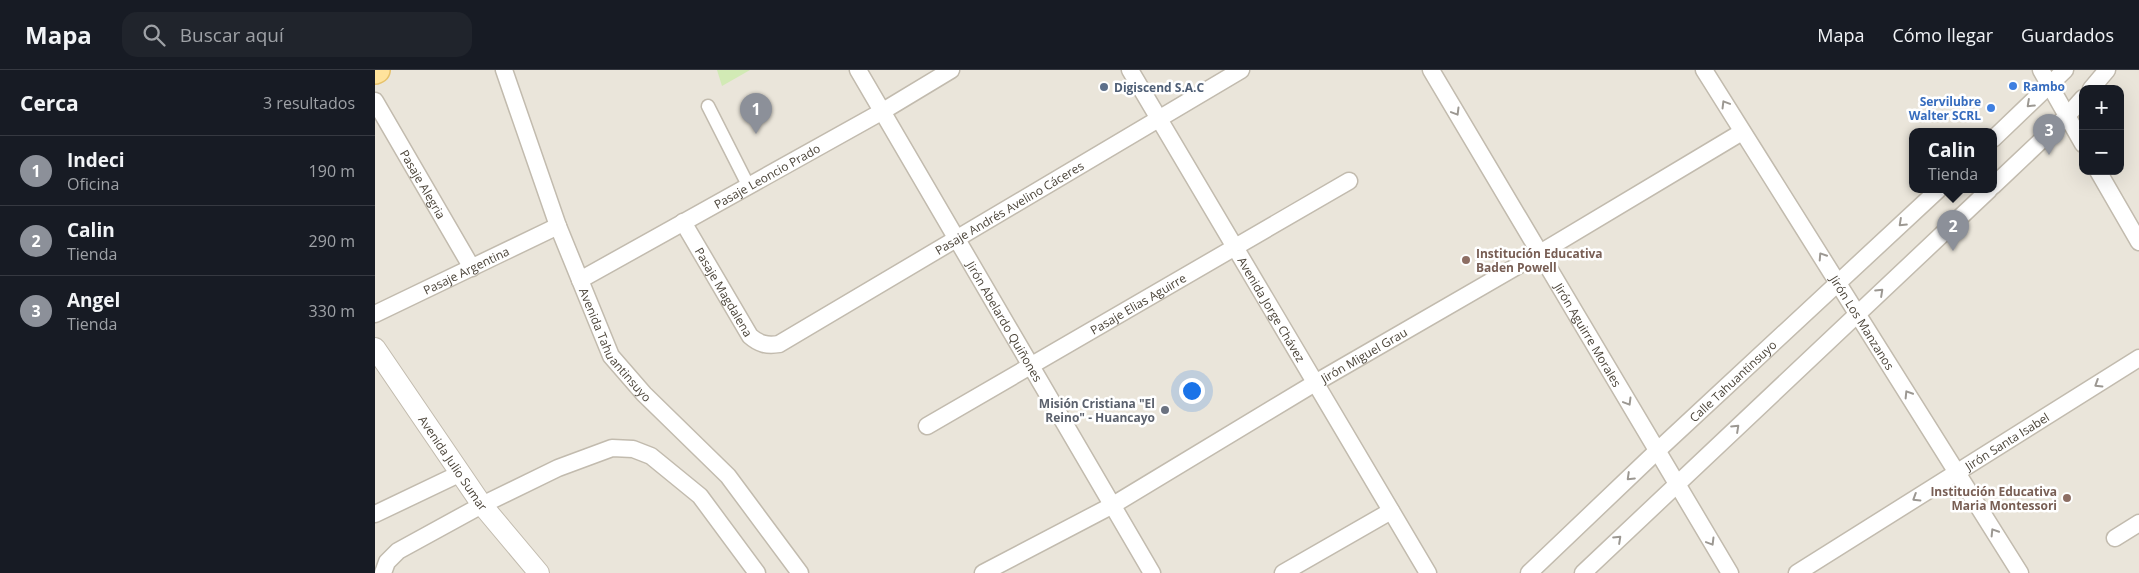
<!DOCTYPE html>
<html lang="es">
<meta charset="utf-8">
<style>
body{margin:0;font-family:"Open Sans",sans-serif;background:#20242c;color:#f1f3f6}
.controls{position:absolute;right:15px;top:15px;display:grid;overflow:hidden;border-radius:10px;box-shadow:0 5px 20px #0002}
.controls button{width:45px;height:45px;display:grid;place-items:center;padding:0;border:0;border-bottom:1px solid #363941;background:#171b24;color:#f1f3f6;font:25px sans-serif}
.you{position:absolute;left:816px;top:320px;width:18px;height:18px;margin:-12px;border:4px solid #fff;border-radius:50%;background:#1a73e8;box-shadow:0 0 0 8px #1a73e833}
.badge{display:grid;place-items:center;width:32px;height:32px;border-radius:50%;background:#8c9099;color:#fff;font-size:16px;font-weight:700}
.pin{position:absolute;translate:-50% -41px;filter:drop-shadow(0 1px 2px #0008)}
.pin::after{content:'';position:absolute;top:26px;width:18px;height:15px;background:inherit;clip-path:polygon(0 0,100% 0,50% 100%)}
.popup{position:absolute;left:1534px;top:58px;width:88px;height:65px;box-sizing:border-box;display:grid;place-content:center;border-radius:10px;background:#171b24;filter:drop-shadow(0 1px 4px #0005);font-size:16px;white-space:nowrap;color:#9ea1a6}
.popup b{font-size:19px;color:#f1f3f6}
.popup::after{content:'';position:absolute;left:50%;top:100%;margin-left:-10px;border:10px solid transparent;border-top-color:#171b24}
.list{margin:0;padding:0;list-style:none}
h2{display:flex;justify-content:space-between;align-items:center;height:65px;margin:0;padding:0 20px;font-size:21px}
h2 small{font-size:16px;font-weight:400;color:#9ea1a6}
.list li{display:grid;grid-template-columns:32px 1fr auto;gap:15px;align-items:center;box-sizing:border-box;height:70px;padding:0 20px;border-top:1px solid #363941}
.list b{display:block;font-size:19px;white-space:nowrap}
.list p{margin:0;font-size:16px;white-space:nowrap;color:#9ea1a6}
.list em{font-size:16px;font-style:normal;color:#9ea1a6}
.icon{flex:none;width:28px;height:28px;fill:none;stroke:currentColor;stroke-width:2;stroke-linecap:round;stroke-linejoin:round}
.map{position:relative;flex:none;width:1764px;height:503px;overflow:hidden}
header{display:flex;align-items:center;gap:30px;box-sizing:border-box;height:70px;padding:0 25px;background:#171b24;border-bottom:1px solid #363941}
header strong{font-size:24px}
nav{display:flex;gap:28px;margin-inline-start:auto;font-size:18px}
.search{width:350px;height:45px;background:#20242c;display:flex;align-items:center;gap:12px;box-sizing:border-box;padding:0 18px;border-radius:15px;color:#9ea1a6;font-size:19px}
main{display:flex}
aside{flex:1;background:#171b24}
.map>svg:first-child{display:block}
</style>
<header>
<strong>Mapa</strong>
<div class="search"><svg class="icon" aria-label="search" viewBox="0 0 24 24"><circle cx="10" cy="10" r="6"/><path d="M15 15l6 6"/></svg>Buscar aquí</div>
<nav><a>Mapa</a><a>Cómo llegar</a><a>Guardados</a></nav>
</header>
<main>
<aside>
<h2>Cerca<small>3 resultados</small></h2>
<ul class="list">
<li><span class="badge">1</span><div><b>Indeci</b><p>Oficina</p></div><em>190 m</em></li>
<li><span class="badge">2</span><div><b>Calin</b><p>Tienda</p></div><em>290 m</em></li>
<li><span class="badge">3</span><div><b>Angel</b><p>Tienda</p></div><em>330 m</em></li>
</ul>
</aside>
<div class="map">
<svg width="1764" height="503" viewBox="0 0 1764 503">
<rect width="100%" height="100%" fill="#f6f3ec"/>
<!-- residential -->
<path fill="#eae5da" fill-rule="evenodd" d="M0,0H1764V503H0ZM1708,19H1745V101H1708ZM1538,62H1618V120H1538Z"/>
<!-- green -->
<path fill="#d2eab5" d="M342,0H375L347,16Z"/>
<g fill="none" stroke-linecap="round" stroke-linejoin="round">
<!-- pedestrian casing -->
<g stroke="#c2bbae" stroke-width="15">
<path id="pedestrian" d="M333,36L373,115"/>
</g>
<!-- minor casing -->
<g stroke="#c2bbae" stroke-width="19">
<g id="minor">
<path id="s1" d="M129,0L183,156L236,286L269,324L353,406L425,503"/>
<path id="s2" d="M483,0L777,503"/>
<path id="s3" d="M755,0L1053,503"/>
<path id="s4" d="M1056,0L1355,503"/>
<path id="s5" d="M1329,0L1645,503"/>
<path d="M1666,0L1708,74"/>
<path d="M1716,19L1732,0"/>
<path id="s6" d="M0,31L97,198"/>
<path d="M1618,69L1690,0"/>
<path d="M1723,101L1764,172"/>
<path d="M1618,116L1692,46L1708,28"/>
<path id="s7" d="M308,152L375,266C384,274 392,276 404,274L866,0"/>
<path id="s8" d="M205,210L508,41L576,0"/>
<path id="s9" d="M0,244L183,156"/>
<path id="s10" d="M552,356L974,111"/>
<path d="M0,444L86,403"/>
<path d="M1740,468L1764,453"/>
<path d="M8,503L12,492L23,481L107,435L183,398L237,378L258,379L276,386L325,426L382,503"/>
<path id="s11" d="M608,503L738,435L940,313L1165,183L1367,62"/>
<path d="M908,503L1016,441"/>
<path id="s12" d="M1154,503L1282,381L1563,120"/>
<path d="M1208,503L1614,120"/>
<path id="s13" d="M1422,503L1764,288"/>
</g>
</g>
<!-- tertiary casing -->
<g stroke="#c2bbae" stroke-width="22">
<g id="tertiary">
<path id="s14" d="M0,278L107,435L164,503"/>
</g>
</g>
<!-- primary casing -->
<g stroke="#e6c16a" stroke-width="28">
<path id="primary" d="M0,1L2,0"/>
</g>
<!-- pedestrian -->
<use href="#pedestrian" stroke="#fff" stroke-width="12"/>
<!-- minor -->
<use href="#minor" stroke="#fff" stroke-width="16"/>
<!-- tertiary -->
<use href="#tertiary" stroke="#fff" stroke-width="20"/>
<!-- primary -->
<use href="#primary" stroke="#ffe39c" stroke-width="25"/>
</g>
<!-- one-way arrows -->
<defs><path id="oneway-chevron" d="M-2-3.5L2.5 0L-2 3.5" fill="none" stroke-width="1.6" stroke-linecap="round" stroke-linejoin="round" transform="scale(1.25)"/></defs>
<g stroke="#9c9892">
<use href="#oneway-chevron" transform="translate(1350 34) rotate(-121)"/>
<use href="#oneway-chevron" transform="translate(1655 34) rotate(137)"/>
<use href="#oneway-chevron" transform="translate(1081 42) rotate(59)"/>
<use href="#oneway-chevron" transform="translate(1527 153) rotate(137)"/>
<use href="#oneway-chevron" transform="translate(1447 186) rotate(-123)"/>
<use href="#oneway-chevron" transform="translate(1505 222) rotate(-43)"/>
<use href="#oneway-chevron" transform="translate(1723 314) rotate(148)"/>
<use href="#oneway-chevron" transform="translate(1533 324) rotate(-122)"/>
<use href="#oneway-chevron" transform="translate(1253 332) rotate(59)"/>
<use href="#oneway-chevron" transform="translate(1361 358) rotate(-43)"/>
<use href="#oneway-chevron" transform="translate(1255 407) rotate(136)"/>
<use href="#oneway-chevron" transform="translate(1541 428) rotate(148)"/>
<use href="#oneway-chevron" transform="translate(1619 462) rotate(-122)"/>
<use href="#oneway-chevron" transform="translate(1243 469) rotate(-43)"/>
<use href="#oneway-chevron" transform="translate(1336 472) rotate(59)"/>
</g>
<!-- markers -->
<g fill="#3f7fe0" stroke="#fff" stroke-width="2">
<circle cx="1638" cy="16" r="5"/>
<circle cx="1616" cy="38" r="5"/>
</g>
<circle fill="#5c6f8a" stroke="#fff" stroke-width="2" cx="729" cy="17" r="5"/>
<g fill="#8d6e63" stroke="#fff" stroke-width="2">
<circle cx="1091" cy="190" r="5"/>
<circle cx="1692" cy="428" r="5"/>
</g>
<circle fill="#6b7280" stroke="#fff" stroke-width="2" cx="790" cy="340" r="5"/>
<g text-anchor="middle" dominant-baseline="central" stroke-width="5" stroke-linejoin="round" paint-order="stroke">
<!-- shop labels -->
<g font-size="12" font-weight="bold" fill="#366cbe" stroke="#fff" text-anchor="start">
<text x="1648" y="16">Rambo</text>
<text x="1606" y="31" text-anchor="end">Servilubre<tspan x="1606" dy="14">Walter SCRL</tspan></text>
</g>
<!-- service labels -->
<g font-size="12" font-weight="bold" fill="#4e5e75" stroke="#fff" text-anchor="start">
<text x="739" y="17">Digiscend S.A.C</text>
</g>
<!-- street labels -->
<g font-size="12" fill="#4b4439" stroke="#fff">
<text stroke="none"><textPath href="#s8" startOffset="214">Pasaje Leoncio Prado</textPath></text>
<text stroke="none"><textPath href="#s6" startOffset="96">Pasaje Alegria</textPath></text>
<text stroke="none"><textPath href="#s7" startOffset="431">Pasaje Andrés Avelino Cáceres</textPath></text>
<text stroke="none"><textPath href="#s9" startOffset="101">Pasaje Argentina</textPath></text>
<text stroke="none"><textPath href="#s7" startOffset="81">Pasaje Magdalena</textPath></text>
<text stroke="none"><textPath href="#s10" startOffset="244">Pasaje Elias Aguirre</textPath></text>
<text stroke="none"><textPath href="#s3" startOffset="278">Avenida Jorge Chávez</textPath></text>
<text stroke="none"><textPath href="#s5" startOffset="298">Jirón Los Manzanos</textPath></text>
<text stroke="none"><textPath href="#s2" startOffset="291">Jirón Abelardo Quiñones</textPath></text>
<text stroke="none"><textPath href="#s4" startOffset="308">Jirón Aguirre Morales</textPath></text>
<text stroke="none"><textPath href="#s1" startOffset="298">Avenida Tahuantinsuyo</textPath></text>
<text stroke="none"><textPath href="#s11" startOffset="439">Jirón Miguel Grau</textPath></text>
<text stroke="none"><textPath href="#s12" startOffset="280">Calle Tahuantinsuyo</textPath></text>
<text stroke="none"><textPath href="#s13" startOffset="248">Jirón Santa Isabel</textPath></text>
<text stroke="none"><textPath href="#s14" startOffset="139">Avenida Julio Sumar</textPath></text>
</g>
<!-- education labels -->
<g font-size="12" font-weight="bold" fill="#785e54" stroke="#fff" text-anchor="start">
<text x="1101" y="183">Institución Educativa<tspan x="1101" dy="14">Baden Powell</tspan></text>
<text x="1682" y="421" text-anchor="end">Institución Educativa<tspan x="1682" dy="14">Maria Montessori</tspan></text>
</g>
<!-- worship labels -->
<g font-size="12" font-weight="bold" fill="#5b616d" stroke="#fff" text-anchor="end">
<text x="780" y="333">Misión Cristiana "El<tspan x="780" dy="14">Reino" - Huancayo</tspan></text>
</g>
</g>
</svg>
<div class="controls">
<button>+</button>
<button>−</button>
</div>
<div class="you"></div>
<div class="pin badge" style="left:381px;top:64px">1</div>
<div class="pin badge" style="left:1578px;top:181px">2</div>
<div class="popup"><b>Calin</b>Tienda</div>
<div class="pin badge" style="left:1674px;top:85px">3</div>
</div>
</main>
